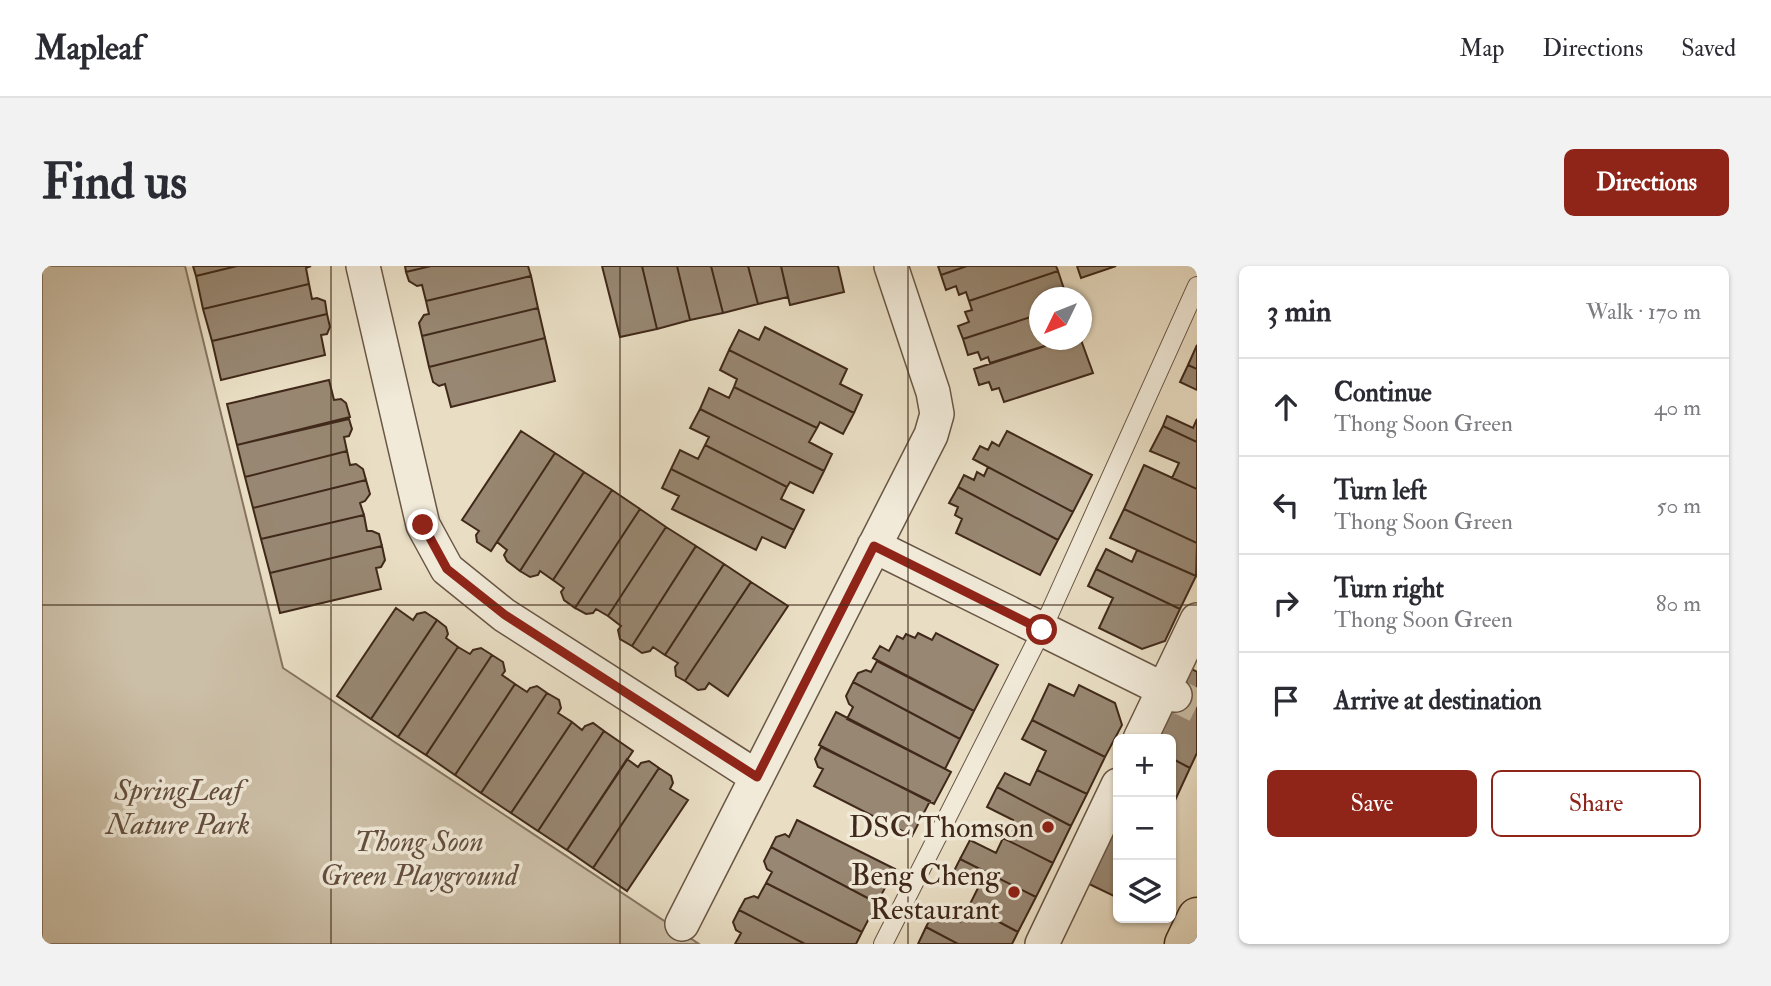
<!DOCTYPE html>
<meta charset="utf-8">
<style>
body{margin:0;font-family:"IM FELL Double Pica",serif;background:#f2f2f3;color:#2b2b33}
.controls{position:absolute;right:21px;bottom:21px;display:grid;overflow:hidden;border-radius:10px;box-shadow:0 2px 5px #0004}
.controls button{width:63px;height:63px;display:grid;place-items:center;padding:0;border:0;border-bottom:2px solid #e1e1e2;background:#fff;color:#2b2b33;font:35px sans-serif}
.compass{position:absolute;left:987px;top:21px;width:63px;height:63px;border-radius:50%;background:#fff;box-shadow:0 2px 5px #0004;rotate:227deg}
.stop{position:absolute;width:21px;height:21px;margin:-16px;border:5px solid #8f2418;border-radius:50%;background:#fff}
.stop.end{background:#8f2418;border-color:#fff;box-shadow:0 2px 7px #0008}
.list{margin:0;padding:0;list-style:none}
h2{display:flex;justify-content:space-between;align-items:center;height:91px;margin:0;padding:0 28px;font-size:30px}
h2 small{font-size:23px;font-weight:400;color:#7c7c81}
.list li{display:grid;grid-template-columns:46px 1fr auto;gap:21px;align-items:center;box-sizing:border-box;height:98px;padding:0 28px;border-top:2px solid #e1e1e2}
.list b{display:block;font-size:26px;white-space:nowrap}
.list p{margin:0;font-size:23px;white-space:nowrap;color:#7c7c81}
.list em{font-size:23px;font-style:normal;color:#7c7c81}
.actions{display:flex;gap:14px;padding:21px 28px}
.actions a{flex:1;padding:16px 0;border:2px solid #8f2418;border-radius:10px;text-align:center;font-size:24px;color:#8f2418}
.actions .main{background:#8f2418;color:#fff}
.icon{flex:none;width:38px;height:38px;fill:none;stroke:currentColor;stroke-width:2;stroke-linecap:round;stroke-linejoin:round}
.map{position:relative;flex:none;width:1155px;height:678px;overflow:hidden;border-radius:10px}
header{display:flex;align-items:center;gap:42px;box-sizing:border-box;height:98px;padding:0 35px;background:#fff;border-bottom:2px solid #e1e1e2}
header strong{font-size:33px}
nav{display:flex;gap:38px;margin-inline-start:auto;font-size:24px}
.intro{display:flex;align-items:center;justify-content:space-between;box-sizing:border-box;height:168px;padding:0 42px}
h1{margin:0;font-size:49px}
.button{padding:18px 32px;border-radius:10px;background:#8f2418;color:#fff;font-size:24px;font-weight:700}
main{display:flex;gap:42px;padding:0 42px}
aside{flex:1;background:#fff;border-radius:10px;box-shadow:0 2px 5px #0004}
.map>svg:first-child{display:block}
</style>
<header>
<strong>Mapleaf</strong>
<nav><a>Map</a><a>Directions</a><a>Saved</a></nav>
</header>
<div class="intro"><h1>Find us</h1><a class="button">Directions</a></div>
<main>
<div class="map">
<svg width="1155" height="678" viewBox="0 0 1155 678">
<rect width="100%" height="100%" fill="#e9dec4"/>
<filter id="stains"><feTurbulence type="fractalNoise" baseFrequency=".00286" numOctaves="4"/><feColorMatrix values="0 0 0 0 .2 0 0 0 0 .09 0 0 0 0 .02 0 0 0 .5 -.17"/></filter>
<radialGradient id="worn" r=".72"><stop offset=".6" stop-color="#630" stop-opacity="0"/><stop offset="1" stop-color="#630" stop-opacity=".3"/></radialGradient>
<!-- green -->
<path fill="#ccbfa7" stroke="#867460" stroke-width="2" d="M0,0H143L241,402L657,678H0Z"/>
<!-- building -->
<path fill="#988772" stroke="#40291a" stroke-width="2" d="M151,0H195L154,10Z
M195,0H269L264,2L267,18L161,43L154,10Z
M363,0H389L364,6Z
M389,0H486L489,10L384,35L380,19L375,20L367,15L364,6Z
M560,0H600L615,63L578,71Z
M600,0H635L648,54L615,63Z
M635,0H669L681,47L648,54Z
M669,0H706L716,38L681,47Z
M706,0H739L746,31L716,38Z
M739,0H796L802,26L748,39Z
M896,0H925L899,9Z
M925,0H1014L1016,5L927,35L924,26L917,29L914,20L904,24L899,9Z
M1035,0H1074L1039,12Z
M1016,5L1025,32H998V48L921,73L916,60L927,56L923,46L930,44L927,35Z
M489,10L496,42L380,70L377,57L382,49L387,48L384,35Z
M267,18L270,33L275,32L283,35L285,48L170,75L161,43Z
M496,42L503,72L387,101L380,70Z
M285,48L288,61L285,68L279,69L283,89L179,114L170,75Z
M998,48V74H1022L948,97L946,91L939,94L936,86L926,89L921,73Z
M723,61L805,103L798,118L820,129L812,147L687,84L697,64L717,74Z
M503,72L513,115L409,141L403,118L397,120L391,116L387,101Z
M1022,74H1039L1051,107L962,136L957,122L950,124L947,116L937,119L932,103Z
M1155,79V103L1146,99Z
M687,84L812,147L801,168L778,156L775,162L692,121L695,113L678,104Z
M1146,99L1155,103V124L1138,116Z
M287,114L292,134L299,133L304,137L308,151L195,179L185,138Z
M692,121L775,162L767,176L790,188L782,205L658,143L667,122L687,132Z
M658,143L782,205L771,227L748,216L745,221L663,179L667,171L648,162Z
M1125,150L1151,162L1155,153V176L1121,160Z
M307,153L310,163L307,170L302,171L305,185L203,211L195,179Z
M1121,160L1155,176V223L1130,212L1137,197L1108,185Z
M479,165L513,187L449,285L435,276L434,269L437,265L420,254Z
M965,165L1050,209L1031,246L931,193L938,180L946,184L950,176L957,180Z
M663,179L745,221L739,233L762,244L752,264L629,203L638,184L656,193Z
M305,185L308,199L314,198L321,203L324,214L211,242L203,211Z
M513,187L542,206L478,305L465,295L462,289L465,284L455,276Z
M1102,199L1155,223V277L1082,243Z
M946,201L1031,246L1016,274L916,221L922,209L932,214L935,206L942,210Z
M629,203L752,264L743,282L720,271L714,284L630,243L637,230L620,222Z
M542,206L570,224L511,314L498,305L496,309L488,311L478,305Z
M324,214L328,228L323,235L318,237L322,249L219,273L211,242Z
M916,221L1016,274L998,309L914,267L920,253L913,249L916,241L907,237Z
M570,224L598,243L533,342L522,334L519,326L522,322L511,314Z
M598,243L624,261L566,350L554,343L551,347L544,348L533,342Z
M1082,243L1155,277L1154,310L1068,272Z
M322,249L325,265H330L337,268L340,280L228,307L219,273Z
M624,261L654,280L590,380L578,373L576,364L579,360L566,350Z
M340,280L343,294L339,301L334,302L339,323L238,347L228,307Z
M654,280L682,298L623,389L611,381L608,385L600,387L590,380Z
M1064,283L1090,296L1095,284L1154,310L1138,343L1054,303Z
M682,298L709,316L643,415L634,410L633,401L636,397L623,389Z
M1054,303L1138,343L1123,375L1100,383L1057,362L1071,332L1046,320Z
M709,316L746,340L686,430L667,417L663,423L656,424L643,415Z
M354,342L371,354L375,348L383,346L395,354L329,453L295,430Z
M395,354L404,361L406,368L404,372L416,381L356,471L329,453Z
M876,367L890,374L894,367L956,399L932,445L831,392L838,380L847,385L855,370L861,373L864,368L873,372Z
M416,381L428,388L431,384L439,382L450,389L384,489L356,471Z
M450,389L461,396L463,405L460,409L473,418L413,509L384,489Z
M835,395L932,445L918,473L811,416L816,407L824,404L829,406Z
M1146,401L1155,406V487L1148,502L1129,492V473H1112Z
M811,416L918,473L903,503L805,453L811,441L807,438L804,430Z
M473,418L485,426L488,422L495,420L505,427L439,527L413,509Z
M1007,418L1032,430L1037,419L1073,437L1080,459L1063,491L990,454Z
M505,427L517,434L519,442L516,447L530,456L469,547L439,527Z
M794,446L909,506L892,538L777,479Z
M990,454L1063,491L1045,528L995,504L1004,485L980,473Z
M530,456L540,464L543,460L551,457L562,465L496,565L469,547Z
M562,465L591,485L525,584L496,565Z
M779,481L888,535L870,570L772,520L781,503L776,501L773,493Z
M1129,492L1148,502L1129,543Z
M585,493L596,501L599,497L607,495L617,502L551,602L525,584Z
M617,502L629,510L631,517L628,523L646,534L585,625L551,602Z
M995,504L1045,528L1029,560L955,521L963,507L988,519Z
M955,521L1029,560L1011,597L961,572L971,554L945,541Z
M1076,551V632L1045,617Z
M755,554L853,603L835,637L729,581L734,571L743,568L747,571Z
M961,572L1011,597L994,631L918,593L928,574L954,587Z
M729,581L835,637L820,666L724,617L730,606L725,603L722,595Z
M918,593L994,631L976,666L927,640L936,622L910,609Z
M724,617L820,666L814,678H763L697,644L703,633L712,630L716,632Z
M927,640L976,666L970,678H916L884,661L893,643L918,656Z
M697,644L763,678H693L699,667L694,664L691,656Z
M884,661L916,678H876Z"/>
<g fill="none" stroke-linecap="round" stroke-linejoin="round">
<!-- street-tunnel -->
<path stroke="#c7baa2" stroke-width="33" stroke-dasharray="33 17" stroke-linecap="butt" d="M1133,429L1155,440"/>
<!-- lane casing -->
<g stroke="#6a5644" stroke-width="20">
<path id="lane" d="M841,678L1000,364L1155,20"/>
</g>
<!-- street casing -->
<g stroke="#6a5644" stroke-width="36">
<path id="street" d="M321,0L381,259L405,303L462,349L715,511
M832,280L1133,429
M1098,473L1155,354
M640,658L889,169L895,148L891,126L849,0
M1000,678L1076,519"/>
</g>
<!-- primary casing -->
<g stroke="#40291a" stroke-width="41">
<path id="primary" d="M1142,678L1155,651"/>
</g>
<!-- lane -->
<use href="#lane" stroke="#f1ead9" stroke-width="18"/>
<!-- street -->
<use href="#street" stroke="#f1ead9" stroke-width="33"/>
<!-- primary -->
<use href="#primary" stroke="#e9dec4" stroke-width="38"/>
</g>
<g fill="none" stroke-linecap="round" stroke-linejoin="round">
<!-- route -->
<path stroke="#8f2418" stroke-width="9" d="M381,259L405,303L463,349L715,511L832,280L1000,364"/>
</g>
<!-- grid -->
<path fill="none" stroke="#40291a" stroke-width="2" stroke-opacity="0.55" d="M289,0V678M578,0V678M866,0V678M0,339H1155"/>
<!-- markers -->
<g fill="#8f2418" stroke="#f1ead9" stroke-width="2.5">
<circle cx="1006" cy="561" r="7"/>
<circle cx="972" cy="626" r="7"/>
</g>
<g text-anchor="middle" dominant-baseline="central" stroke-width="7" stroke-linejoin="round" paint-order="stroke">
<!-- park labels -->
<g font-size="30" font-style="italic" fill="#634e3d" stroke="#f1ead9">
<text x="136" y="524">SpringLeaf<tspan x="136" dy="34">Nature Park</tspan></text>
<text x="377" y="575">Thong Soon<tspan x="377" dy="34">Green Playground</tspan></text>
</g>
<!-- poi labels -->
<g font-size="30" fill="#40291a" stroke="#f1ead9" text-anchor="end">
<text x="992" y="561">DSC Thomson</text>
<text x="958" y="609">Beng Cheng<tspan x="958" dy="34">Restaurant</tspan></text>
</g>
</g>
<rect width="100%" height="100%" filter="url(#stains)"/>
<rect width="100%" height="100%" fill="url(#worn)"/>
</svg>
<div class="controls">
<button>+</button>
<button>−</button>
<button><svg class="icon" aria-label="layers" viewBox="0 0 24 24"><path d="M12 4l9 5-9 5-9-5zM3 14l9 5 9-5"/></svg></button>
</div>
<svg class="compass" viewBox="-18 -18 36 36"><path d="M0-13l5 13h-10z" fill="#e53935"/><path d="M0 13l5-13h-10z" fill="#7c7c81"/></svg>
<div class="stop" style="left:1000px;top:364px"></div>
<div class="stop end" style="left:381px;top:259px"></div>
</div>
<aside>
<h2>3 min<small>Walk · 170 m</small></h2>
<ul class="list">
<li><svg class="icon" aria-label="ahead" viewBox="0 0 24 24"><path d="M12 20V5M6 11l6-6 6 6"/></svg><div><b>Continue</b><p>Thong Soon Green</p></div><em>40 m</em></li>
<li><svg class="icon" aria-label="left" viewBox="0 0 24 24"><path d="M17 20v-9H6M10 6l-5 5 5 5"/></svg><div><b>Turn left</b><p>Thong Soon Green</p></div><em>50 m</em></li>
<li><svg class="icon" aria-label="right" viewBox="0 0 24 24"><path d="M7 20v-9h11M14 6l5 5-5 5"/></svg><div><b>Turn right</b><p>Thong Soon Green</p></div><em>80 m</em></li>
<li><svg class="icon" aria-label="arrive" viewBox="0 0 24 24"><path d="M6 21V4h12l-3 4 3 4H6"/></svg><div><b>Arrive at destination</b></div></li>
</ul>
<div class="actions"><a class="main">Save</a><a>Share</a></div>
</aside>
</main>
